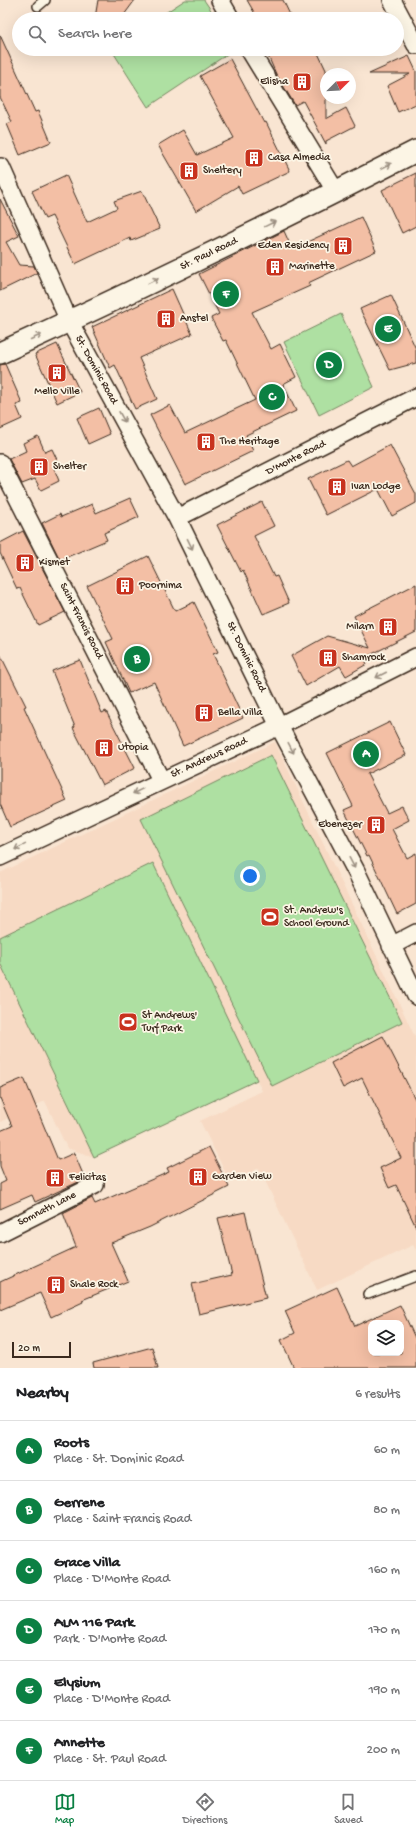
<!DOCTYPE html>
<meta charset="utf-8">
<style>
body{margin:0;font-family:"Gochi Hand",sans-serif;background:#f2f2f2;color:#202124}
.controls{position:absolute;right:12px;bottom:12px;display:grid;overflow:hidden;border-radius:8px;box-shadow:0 4px 16px #0002}
.controls button{width:36px;height:36px;display:grid;place-items:center;padding:0;border:0;border-bottom:1px solid #e0e0e0;background:#fff;color:#202124;font:20px sans-serif}
.compass{position:absolute;left:320px;top:68px;width:36px;height:36px;border-radius:50%;background:#fff;box-shadow:0 4px 16px #0002;rotate:66deg}
.scale{position:absolute;left:12px;bottom:10px;width:59px;box-sizing:border-box;padding-left:4px;border:2px solid #3b2a1e;border-top:0;font-size:11px;line-height:14px;white-space:nowrap;color:#3b2a1e;-webkit-text-stroke:3px #fcf5e5;paint-order:stroke}
.you{position:absolute;left:250px;top:876px;width:14px;height:14px;margin:-10px;border:3px solid #fff;border-radius:50%;background:#1a73e8;box-shadow:0 0 0 6px #1a73e833}
.badge{display:grid;place-items:center;width:26px;height:26px;border-radius:50%;background:#0b8043;color:#fff;font-size:13px;font-weight:700}
.pin{position:absolute;translate:-50% -50%;border:2px solid #fff;box-shadow:0 1px 4px #0006}
.list{margin:0;padding:0;list-style:none}
h2{display:flex;justify-content:space-between;align-items:center;height:52px;margin:0;padding:0 16px;font-size:17px}
h2 small{font-size:13px;font-weight:400;color:#757577}
.list li{display:grid;grid-template-columns:26px 1fr auto;gap:12px;align-items:center;box-sizing:border-box;height:60px;padding:0 16px;border-top:1px solid #e0e0e0}
.list b{display:block;font-size:15px;white-space:nowrap}
.list p{margin:0;font-size:13px;white-space:nowrap;color:#757577}
.list em{font-size:13px;font-style:normal;color:#757577}
.icon{flex:none;width:22px;height:22px;fill:none;stroke:currentColor;stroke-width:2;stroke-linecap:round;stroke-linejoin:round}
.map{position:relative;flex:none;width:416px;height:1368px;overflow:hidden}
.search{position:absolute;background:#fff;box-shadow:0 4px 16px #0002;left:12px;right:12px;top:12px;height:44px;display:flex;align-items:center;gap:10px;box-sizing:border-box;padding:0 14px;border-radius:22px;color:#757577;font-size:15px}
.sheet{height:412px;background:#fff}
nav{display:flex;justify-content:space-around;align-items:center;box-sizing:border-box;height:56px;border-top:1px solid #e0e0e0;background:#fff;font-size:11px;color:#757577}
nav a{display:grid;justify-items:center;gap:2px}
nav .on{color:#0b8043}
.map>svg:first-child{display:block}
</style>
<div class="map">
<svg width="416" height="1368" viewBox="0 0 416 1368">
<rect width="100%" height="100%" fill="#f9e5d2"/>
<filter id="ink" filterUnits="userSpaceOnUse"><feTurbulence type="fractalNoise" baseFrequency=".025" numOctaves="2"/><feDisplacementMap in="SourceGraphic" scale="8" xChannelSelector="R" yChannelSelector="G"/><feConvolveMatrix kernelMatrix="1 2 1 2 8 2 1 2 1" color-interpolation-filters="sRGB"/></filter>
<g filter="url(#ink)">
<!-- built -->
<path fill="#f7dac4" d="M275,742L416,1039V1250L413,1245L317,1290L259,1168L230,1182L200,1121L262,1091L257,1080L94,1157L67,1148L45,1101L0,1122V873Z"/>
<!-- green -->
<path fill="#aee0a2" stroke="#748560" d="M185,0H204L217,19H156Z
M111,49H235L148,107Z
M341,314L374,387L319,415L284,342Z
M271,755L402,1022L272,1086L141,819Z
M153,863L257,1080L94,1157L0,963V937Z"/>
<!-- building -->
<path fill="#f3bfa5" stroke="#3b2a1e" fill-rule="evenodd" d="M98,0H135L121,19L95,18Z
M247,0H283L292,19H258Z
M0,35L35,112L38,111L51,142L20,155L7,124L12,122L0,97Z
M265,49H316L326,70V119L346,108L355,126L326,141V144L303,101L295,105L276,74Z
M409,56L416,71V104L398,112L387,86L410,74H369Z
M230,59L264,123L266,122L290,171L242,194L238,186L196,211L158,145L183,130L197,155L234,138L200,76Z
M416,173V226L402,233L382,190Z
M66,175L87,222L117,208L114,201L142,191L160,229L131,241L130,238L75,264L52,216L45,219L32,191Z
M0,199L19,236L6,242L19,265L34,266L37,273L0,291Z
M361,217L376,251L308,283L310,286L252,312L271,349L280,344L296,377L283,384L296,411L246,435L253,451L185,484L150,415L170,405L185,433L255,400L226,340L223,341L211,318L219,314L199,274L284,231L292,249Z
M172,289L192,334L139,358L157,399L135,409L115,365L110,368L92,327Z
M391,295L416,349V363L390,370L360,309Z
M57,344L80,392L57,403L35,354Z
M5,364L22,403L16,405L22,419L0,429V365Z
M99,408L110,434L88,444L77,418Z
M38,436L45,452L52,449L60,466L54,468L59,481L41,490L35,479L22,484L9,459L26,451L23,443Z
M390,445L416,494V503L392,516L378,489L326,515L308,479L347,460L351,466Z
M130,498L139,517L104,533L107,540L60,560L42,523L60,514L61,517L92,504L96,513Z
M262,502L274,526L254,536L274,577L277,576L289,603L263,614L243,570L241,572L217,525Z
M23,531L65,612L38,625L20,588L17,589L0,553V543Z
M148,556L175,611L194,602L218,652L213,654L243,718L183,746L154,682L129,693L106,642L113,639L87,586Z
M416,584V632L364,658L367,664L346,676L340,666L306,686L291,656L327,636L370,648L354,616Z
M0,654L26,706L24,707L67,801L10,827L0,804Z
M80,660L102,713L106,711L135,768L102,785L73,728L75,727L52,671Z
M390,722L406,755L367,774L387,813L402,806L409,820L392,829L407,858L416,853V904L397,914L369,855L367,856L344,810L353,806L327,753Z
M383,1036L416,1101V1227L396,1185L389,1188L380,1168L401,1158L362,1078L343,1088L331,1063Z
M24,1078L58,1160L74,1153L85,1179L35,1202L32,1195L0,1209V1184L6,1181L0,1166V1131L12,1126L0,1098V1088Z
M209,1147L229,1187L150,1227L111,1243L128,1281L82,1300L83,1302L51,1317L40,1293L0,1310V1282L76,1247L63,1213L92,1198L95,1204L169,1172L167,1168Z
M245,1212L266,1298L199,1314L192,1284L232,1275L218,1218Z
M337,1287L355,1326L400,1305L416,1340V1368H294L281,1340L295,1333L285,1311ZM371,1323H401V1353H371Z
M152,1347L158,1368H94L93,1363Z"/>
<g fill="none" stroke-linecap="round" stroke-linejoin="round">
<!-- service casing -->
<g stroke="#3b2a1e" stroke-width="12">
<path id="service" d="M38,6L45,0
M368,1294L416,1276"/>
</g>
<!-- minor casing -->
<g stroke="#3b2a1e" stroke-width="20">
<path id="minor" d="M220,0L231,19
M392,0L416,45
M249,49L336,192
M1,167L69,321L177,518L279,726L356,871L416,996
M0,463L161,780
M177,518L416,397
M0,857L279,726L416,657
M391,946L416,933
M0,1233L95,1185"/>
</g>
<!-- tertiary casing -->
<g stroke="#3b2a1e" stroke-width="24">
<path id="tertiary" d="M0,353C140,289 279,221 416,151"/>
</g>
<!-- service -->
<use href="#service" stroke="#fcf5e5" stroke-width="9"/>
<!-- minor -->
<use href="#minor" stroke="#fcf5e5" stroke-width="17"/>
<!-- tertiary -->
<use href="#tertiary" stroke="#fcf5e5" stroke-width="21"/>
</g>
<!-- one-way arrows -->
<defs><path id="oneway-shaft" d="M-6 0H5M1.5-3L5.5 0L1.5 3" fill="none" stroke-width="1.6" stroke-linecap="round" stroke-linejoin="round"/></defs>
<g stroke="#9c9082">
<use href="#oneway-shaft" transform="translate(386 166) rotate(-27)"/>
<use href="#oneway-shaft" transform="translate(270 224) rotate(-26)"/>
<use href="#oneway-shaft" transform="translate(153 281) rotate(-26)"/>
<use href="#oneway-shaft" transform="translate(36 337) rotate(-24)"/>
<use href="#oneway-shaft" transform="translate(122 417) rotate(61)"/>
<use href="#oneway-shaft" transform="translate(190 544) rotate(64)"/>
<use href="#oneway-shaft" transform="translate(381 675) rotate(153)"/>
<use href="#oneway-shaft" transform="translate(291 748) rotate(62)"/>
<use href="#oneway-shaft" transform="translate(138 791) rotate(154)"/>
<use href="#oneway-shaft" transform="translate(20 847) rotate(154)"/>
<use href="#oneway-shaft" transform="translate(352 863) rotate(62)"/>
</g>
</g>
<!-- icons -->
<defs>
<g id="building-square" transform="scale(1)"><rect x="-9" y="-9" width="18" height="18" rx="4" fill="#c8321e" stroke="#fcf5e5"/><path d="M-4-6H4V6H1V3H-1V6H-4ZM-2.5-4.3h1.7v1.8h-1.7ZM.8-4.3h1.7v1.8H.8ZM-2.5-1h1.7V.8h-1.7ZM.8-1h1.7V.8H.8Z" fill="#fff"/></g>
<g id="stadium-square" transform="scale(1)"><rect x="-9" y="-9" width="18" height="18" rx="4" fill="#c8321e" stroke="#fcf5e5"/><path d="M0-5a6.5 5 0 1 0 0 10a6.5 5 0 1 0 0-10ZM-3.5-1.8h7v3.6h-7Z" fill="#fff"/></g>
</defs>
<g fill-rule="evenodd">
<use href="#building-square" x="302" y="82"/>
<use href="#building-square" x="254" y="158"/>
<use href="#building-square" x="189" y="171"/>
<use href="#building-square" x="343" y="246"/>
<use href="#building-square" x="275" y="267"/>
<use href="#building-square" x="166" y="319"/>
<use href="#building-square" x="57" y="373"/>
<use href="#building-square" x="206" y="442"/>
<use href="#building-square" x="39" y="467"/>
<use href="#building-square" x="337" y="487"/>
<use href="#building-square" x="25" y="563"/>
<use href="#building-square" x="125" y="586"/>
<use href="#building-square" x="388" y="627"/>
<use href="#building-square" x="328" y="658"/>
<use href="#building-square" x="204" y="713"/>
<use href="#building-square" x="104" y="748"/>
<use href="#building-square" x="376" y="825"/>
<use href="#stadium-square" x="270" y="917"/>
<use href="#stadium-square" x="128" y="1022"/>
<use href="#building-square" x="198" y="1177"/>
<use href="#building-square" x="55" y="1178"/>
<use href="#building-square" x="56" y="1285"/>
</g>
<g text-anchor="middle" dominant-baseline="central" stroke-width="3.5" stroke-linejoin="round" paint-order="stroke">
<!-- poi labels -->
<g font-size="11" fill="#3b2a1e" stroke="#fcf5e5" text-anchor="start">
<text x="288" y="82" text-anchor="end">Elisha</text>
<text x="268" y="158">Casa Almedia</text>
<text x="203" y="171">Sheltery</text>
<text x="329" y="246" text-anchor="end">Eden Residency</text>
<text x="289" y="267">Marinette</text>
<text x="180" y="319">Anstel</text>
<text x="57" y="392" text-anchor="middle">Mello Ville</text>
<text x="220" y="442">The Heritage</text>
<text x="53" y="467">Shelter</text>
<text x="351" y="487">Ivan Lodge</text>
<text x="39" y="563">Kismet</text>
<text x="139" y="586">Poornima</text>
<text x="374" y="627" text-anchor="end">Milarn</text>
<text x="342" y="658">Shamrock</text>
<text x="218" y="713">Bella Villa</text>
<text x="118" y="748">Utopia</text>
<text x="362" y="825" text-anchor="end">Ebenezer</text>
<text x="284" y="911">St. Andrew's<tspan x="284" dy="13">School Ground</tspan></text>
<text x="142" y="1016">St Andrews'<tspan x="142" dy="13">Turf Park</tspan></text>
<text x="212" y="1177">Garden View</text>
<text x="69" y="1178">Felicitas</text>
<text x="70" y="1285">Shale Rock</text>
</g>
<!-- street labels -->
<g font-size="11" fill="#3b2a1e" stroke="#fcf5e5">
<text transform="translate(209 254) rotate(-26)">St. Paul Road</text>
<text transform="translate(96 370) rotate(61)">St. Dominic Road</text>
<text transform="translate(296 458) rotate(-27)">D'Monte Road</text>
<text transform="translate(81 621) rotate(63)">Saint Francis Road</text>
<text transform="translate(246 657) rotate(64)">St. Dominic Road</text>
<text transform="translate(209 758) rotate(-25)">St. Andrews Road</text>
<text transform="translate(47 1209) rotate(-27)">Somnath Lane</text>
</g>
</g>
</svg>
<div class="controls">
<button><svg class="icon" aria-label="layers" viewBox="0 0 24 24"><path d="M12 4l9 5-9 5-9-5zM3 14l9 5 9-5"/></svg></button>
</div>
<svg class="compass" viewBox="-18 -18 36 36"><path d="M0-13l5 13h-10z" fill="#e53935"/><path d="M0 13l5-13h-10z" fill="#757577"/></svg>
<div class="scale">20 m</div>
<div class="you"></div>
<div class="pin badge" style="left:366px;top:754px">A</div>
<div class="pin badge" style="left:137px;top:659px">B</div>
<div class="pin badge" style="left:272px;top:397px">C</div>
<div class="pin badge" style="left:329px;top:365px">D</div>
<div class="pin badge" style="left:388px;top:329px">E</div>
<div class="pin badge" style="left:226px;top:294px">F</div>
<div class="search"><svg class="icon" aria-label="search" viewBox="0 0 24 24"><circle cx="10" cy="10" r="6"/><path d="M15 15l6 6"/></svg>Search here</div>
</div>
<section class="sheet">
<h2>Nearby<small>6 results</small></h2>
<ul class="list">
<li><span class="badge">A</span><div><b>Roots</b><p>Place · St. Dominic Road</p></div><em>60 m</em></li>
<li><span class="badge">B</span><div><b>Gerrene</b><p>Place · Saint Francis Road</p></div><em>80 m</em></li>
<li><span class="badge">C</span><div><b>Grace Villa</b><p>Place · D'Monte Road</p></div><em>160 m</em></li>
<li><span class="badge">D</span><div><b>ALM 116 Park</b><p>Park · D'Monte Road</p></div><em>170 m</em></li>
<li><span class="badge">E</span><div><b>Elysium</b><p>Place · D'Monte Road</p></div><em>190 m</em></li>
<li><span class="badge">F</span><div><b>Annette</b><p>Place · St. Paul Road</p></div><em>200 m</em></li>
</ul>
</section>
<nav>
<a class="on"><svg class="icon" aria-label="map" viewBox="0 0 24 24"><path d="M3 6l6-2 6 2 6-2v14l-6 2-6-2-6 2zM9 4v14M15 6v14"/></svg>Map</a>
<a><svg class="icon" aria-label="directions" viewBox="0 0 24 24"><path d="M12 3l9 9-9 9-9-9zM9 14v-3h6M13 9l2 2-2 2"/></svg>Directions</a>
<a><svg class="icon" aria-label="saved" viewBox="0 0 24 24"><path d="M7 4h10v16l-5-4-5 4z"/></svg>Saved</a>
</nav>
